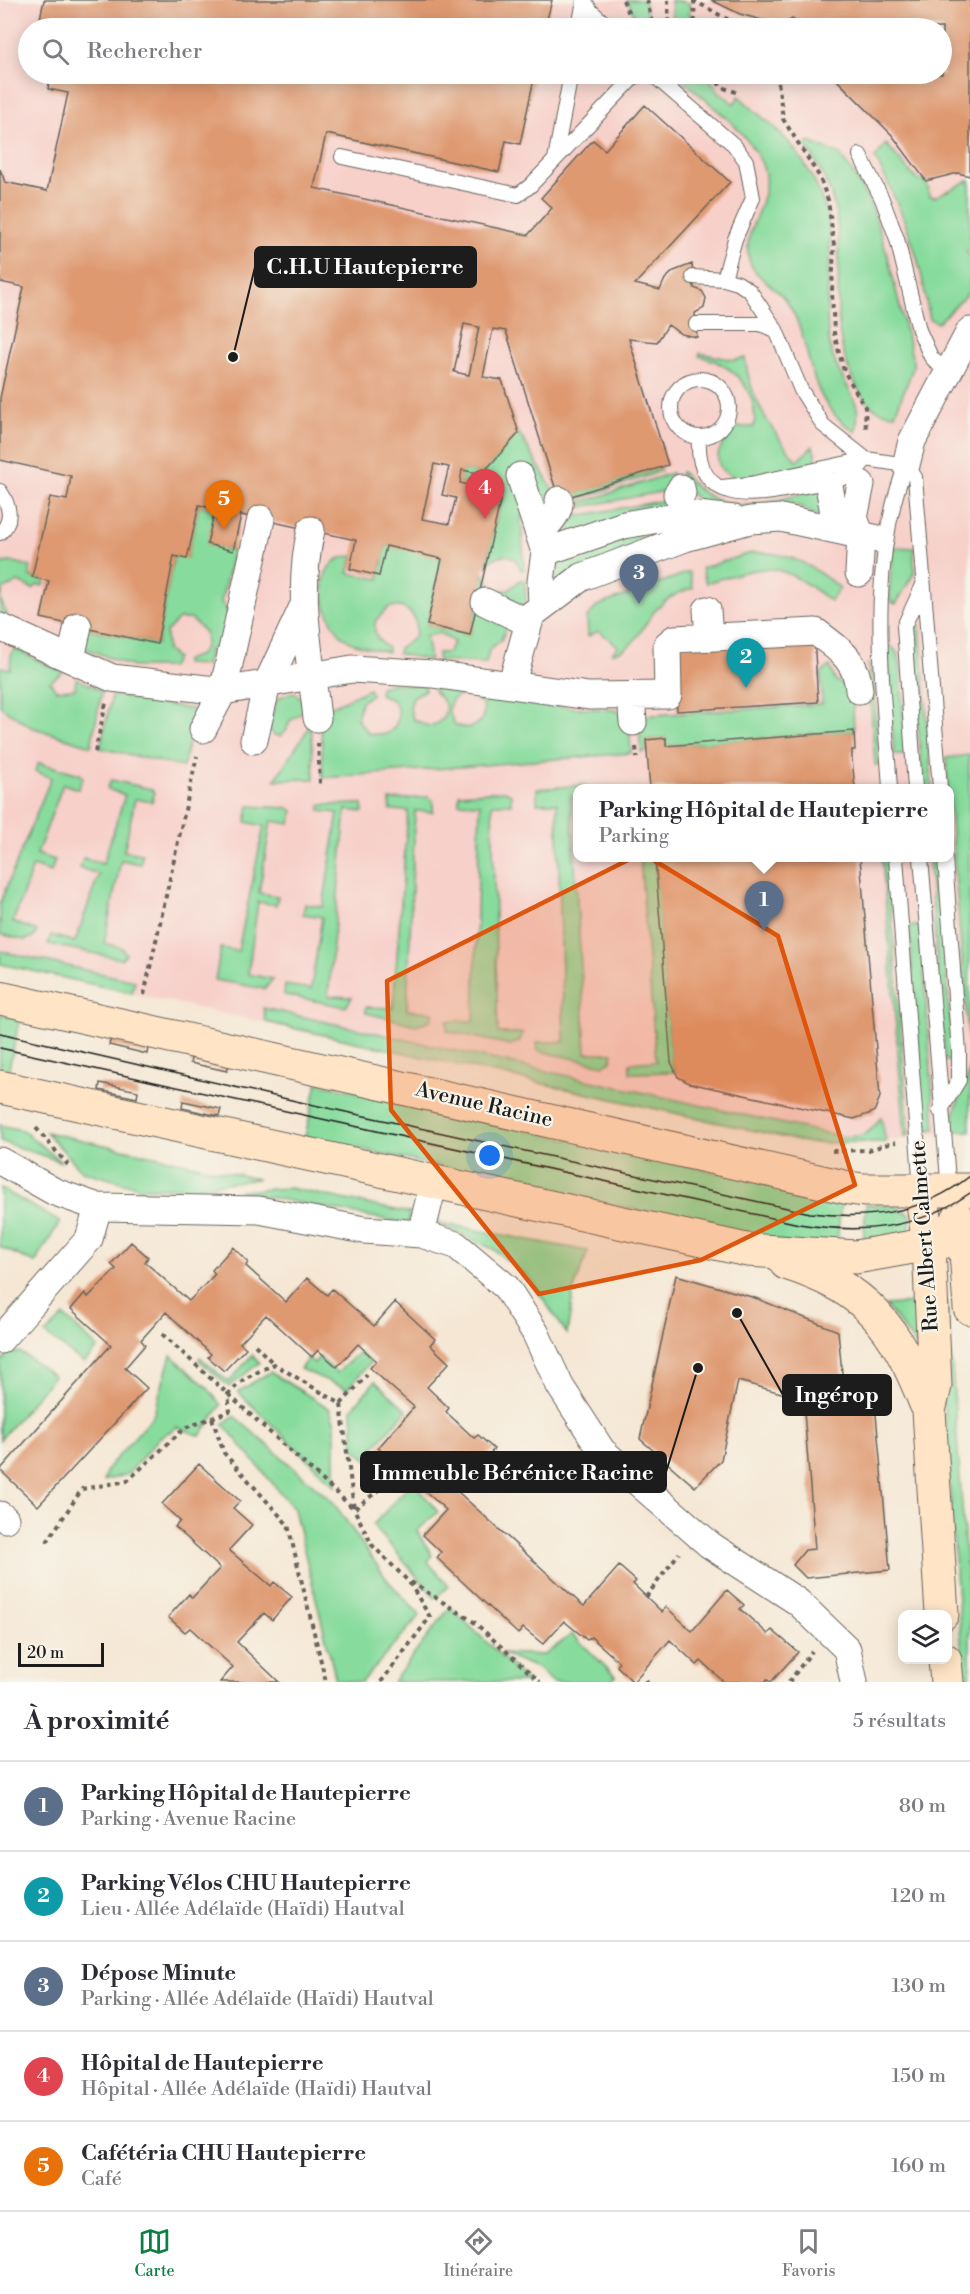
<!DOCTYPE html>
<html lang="fr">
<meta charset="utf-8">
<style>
body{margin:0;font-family:"Libre Bodoni",serif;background:#f7f7f7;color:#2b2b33}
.controls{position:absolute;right:18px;bottom:18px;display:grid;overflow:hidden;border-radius:12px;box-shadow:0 3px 15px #0003}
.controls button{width:54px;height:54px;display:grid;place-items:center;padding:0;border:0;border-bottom:2px solid #e1e1e2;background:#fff;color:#2b2b33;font:30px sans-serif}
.scale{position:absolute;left:18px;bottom:15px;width:86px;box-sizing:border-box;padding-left:6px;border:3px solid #1c1c1c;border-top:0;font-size:16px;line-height:21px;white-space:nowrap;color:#1c1c1c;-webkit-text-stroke:4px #f7f3e8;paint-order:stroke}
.you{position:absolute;left:490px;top:1156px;width:21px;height:21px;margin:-15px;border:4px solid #fff;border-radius:50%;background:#1a73e8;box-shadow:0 0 0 9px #1a73e833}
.badge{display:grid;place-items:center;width:39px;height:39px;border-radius:50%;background:#0b8043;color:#fff;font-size:20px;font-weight:700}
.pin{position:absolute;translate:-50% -50px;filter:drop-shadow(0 2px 3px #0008)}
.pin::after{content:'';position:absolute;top:32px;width:21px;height:18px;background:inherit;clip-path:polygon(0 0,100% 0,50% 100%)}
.popup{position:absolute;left:573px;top:784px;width:381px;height:78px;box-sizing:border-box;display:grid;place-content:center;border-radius:12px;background:#fff;filter:drop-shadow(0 2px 4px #0005);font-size:20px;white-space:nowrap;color:#7c7c81}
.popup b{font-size:22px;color:#2b2b33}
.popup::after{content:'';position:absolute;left:50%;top:100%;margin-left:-12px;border:12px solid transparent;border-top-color:#fff}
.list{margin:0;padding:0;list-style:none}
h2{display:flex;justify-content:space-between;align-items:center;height:78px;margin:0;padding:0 24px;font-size:26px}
h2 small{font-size:20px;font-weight:400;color:#7c7c81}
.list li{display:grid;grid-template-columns:39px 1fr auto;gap:18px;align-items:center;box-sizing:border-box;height:90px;padding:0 24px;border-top:2px solid #e1e1e2}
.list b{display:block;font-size:22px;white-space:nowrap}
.list p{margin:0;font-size:20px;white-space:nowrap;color:#7c7c81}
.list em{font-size:20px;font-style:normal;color:#7c7c81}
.icon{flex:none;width:33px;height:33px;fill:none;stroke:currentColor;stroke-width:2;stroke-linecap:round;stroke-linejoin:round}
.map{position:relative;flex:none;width:970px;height:1682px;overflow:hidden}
.search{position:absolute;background:#fff;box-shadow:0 3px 15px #0003;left:18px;right:18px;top:18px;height:66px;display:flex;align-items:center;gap:15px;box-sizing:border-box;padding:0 21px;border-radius:33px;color:#7c7c81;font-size:22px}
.sheet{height:528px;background:#fff}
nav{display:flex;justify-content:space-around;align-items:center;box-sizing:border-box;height:84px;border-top:2px solid #e1e1e2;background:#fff;font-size:16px;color:#7c7c81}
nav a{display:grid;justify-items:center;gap:3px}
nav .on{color:#0b8043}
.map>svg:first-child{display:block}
</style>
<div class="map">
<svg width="970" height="1682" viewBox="0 0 970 1682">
<rect width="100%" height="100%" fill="#f7f3e8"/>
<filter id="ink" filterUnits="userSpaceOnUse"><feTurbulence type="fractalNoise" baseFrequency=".0167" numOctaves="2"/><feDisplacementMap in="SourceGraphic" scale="12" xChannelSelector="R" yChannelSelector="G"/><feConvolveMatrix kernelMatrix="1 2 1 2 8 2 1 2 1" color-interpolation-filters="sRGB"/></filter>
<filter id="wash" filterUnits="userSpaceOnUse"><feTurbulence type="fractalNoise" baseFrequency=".008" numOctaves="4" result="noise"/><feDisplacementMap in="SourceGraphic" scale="24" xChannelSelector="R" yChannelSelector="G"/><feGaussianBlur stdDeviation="1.35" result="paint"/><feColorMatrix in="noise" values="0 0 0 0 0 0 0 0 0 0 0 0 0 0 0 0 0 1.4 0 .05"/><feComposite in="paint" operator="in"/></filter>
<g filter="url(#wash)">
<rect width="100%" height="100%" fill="#f5e7d4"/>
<!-- built -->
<path fill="#f7d0ca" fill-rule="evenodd" d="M0,0H970V1131H952L886,1142L809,1143L0,964ZM28,28H942V74H28ZM578,788H950V858H578Z"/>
<!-- green -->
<path fill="#87db9d" stroke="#527c5c" stroke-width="1.5" d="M627,0H644L650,28H640Z
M671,0L689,3L691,28H674Z
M676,74H707L717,90L734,104L739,96C752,110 767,120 780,133C807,160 829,201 830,240C831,276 823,310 830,346C834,368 848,384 856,404C859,412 857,424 856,432C801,399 816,345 787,302C775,284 750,277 748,254C745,221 777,196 761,162C744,126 704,100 676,74Z
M809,142L840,155L857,179L874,213L888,257L913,361V368L895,414C875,413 866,404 857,387C826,331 844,280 837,221C834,194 821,168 806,146Z
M886,144L916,179L926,181L930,196L935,197L970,180V247L966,252L970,256V291L938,323L930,319C926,305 925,292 922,278C913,236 895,195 875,158Z
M700,353L734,360L745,358C750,399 771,430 797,461L813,446L817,462C795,467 733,490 720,467C718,462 717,455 720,449C724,441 732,434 737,427H754C759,390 733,364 699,356Z
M519,433L559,500L556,507L521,516L524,570H521C515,551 497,552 486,566L502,493L460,483L462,470L482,474Z
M659,468L661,471L570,502L572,517L678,498V506L575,534L557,520L561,499Z
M682,472C722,525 769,501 823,488L826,511L818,517C810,513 801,506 793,504C785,503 773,507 765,509C728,516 693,513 680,473Z
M672,473L677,489L581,507L580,503Z
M199,505L215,509L208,544L233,551L221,602L228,612V636L219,647L209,650L207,665L185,664V660L200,655L206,644L205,632L191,619H179L166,632L167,650L176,658L171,667H133L77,645L81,627L157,644L174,556L187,558Z
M627,532L639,536L647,534L649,541L557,585L551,578L565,556Z
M386,546L443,554L427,625L470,635L477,606L509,622L501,640L489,650L486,663L438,661V653H447L454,642L440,633L426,636L430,660L398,654L399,648L414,638C421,619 409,604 389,607L376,620C372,633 378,641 388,648V652C375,649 357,647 347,640C321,622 308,556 353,556L348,573L379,579Z
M893,547L914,548V573L896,604L891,602L889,593Z
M751,553C789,550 812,566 840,588L830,601C775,559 771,564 706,583L702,568Z
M14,562L30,566V577L45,581L44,586L37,585L33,589L18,582L4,589L0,599L7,614L6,617L0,615V563Z
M689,572L693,588C678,592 664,600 654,612C641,628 635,650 612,653L618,646L599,631L588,636L587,618L597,606Z
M484,573C488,585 496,592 509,590L520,580H525L526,603L516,608L503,596L480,591Z
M915,626H920L932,788H923L915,684Z
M890,645L896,651L900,661L906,755H894L887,647Z
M15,649L63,672L50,682L56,690L75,689L76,678L102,691L91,746L31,727L0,706V667L10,669L11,655Z
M868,663L873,678L880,765H875Z
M830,666L835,680L852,690L854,731L666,746V738L646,740L647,751L641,752L638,716L822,704L821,673Z
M391,684L425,685V690L413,697L410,708L413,719L428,726C441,724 447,716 445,703L434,691L435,687L464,692L452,700L448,710L455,725C471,732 487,723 483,705L472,693L566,707L616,710L629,723L631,753L323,778L321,725L328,708L369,689L372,694L361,702L357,719L369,734H387C399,726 401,714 394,701L380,694V687Z
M293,692L302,699L304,711L290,721L286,731L280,736L274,735L268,726L278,698Z
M112,695L196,710L183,767L100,748Z
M311,724L314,779L275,780Z
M969,755L970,1131H952C951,1105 969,1087 970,1061L946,758Z
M39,763L80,774L83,778L78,789L63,784L37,854L55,860L51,872L33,866L13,922L37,931L34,937L24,940L0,934V903L51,778L35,771Z
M111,780L151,789L154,793L152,802L135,799L124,851L142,854L141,864L121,860L104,943L122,948L126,954L121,959L48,944L51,935L75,942L99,874L80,868L83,858L103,864L125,795L107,789Z
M584,785L588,788H578V796L571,797L586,1053H613L611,1061L604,1065L538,1051L537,1042H564L557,803H537V789Z
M505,791L511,794V804H492L498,1033H523L519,1042L510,1045L447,1031V1021H474L480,804L459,803V794Z
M429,797L433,801V812L415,811L407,1010L433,1012L431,1020L416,1025L366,1013V1007L393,1008L408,811L390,810V800Z
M362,804L363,812L346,810L328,996L352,997L346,1007L284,995L285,985L311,989L322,917L303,914L305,904L323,907L338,813L320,811V805Z
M249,806L289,808L293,811L290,824L271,821L259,893L278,896L276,905L258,902L248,974L273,979L265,989L215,980L221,948L238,951L264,826L246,822Z
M640,858H655L671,1062L675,1072L630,1073V1063L656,1061Z
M882,858H887L909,1135L905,1136Z
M929,858H937L953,1061H945Z
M909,926H921L935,1129L923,1130Z
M0,951L135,981L132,993L0,964Z
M263,1008L843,1137C864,1137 870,1134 881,1117L886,1142L809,1143L266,1022Z
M0,1014L20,1018L8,1073L0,1071Z
M317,1083L841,1200L837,1247L796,1245L305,1137Z
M0,1125L22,1130L62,1162L0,1141Z
M46,1132L258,1179L185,1188H142L82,1171Z
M0,1188L60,1222L35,1263L0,1247Z
M289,1188L410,1213L408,1224L238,1191Z
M866,1204L895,1206L911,1215L910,1231L863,1245Z
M434,1222L588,1251L574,1289L567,1334L529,1278L493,1249Z
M947,1301L970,1615V1682H964L939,1342Z
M917,1303L922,1353L885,1305Z
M64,1316L98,1348L84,1363L45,1334Z
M20,1352L54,1376L0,1440V1363L9,1354Z
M359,1352L371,1362L347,1389L300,1369L308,1358L314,1363L319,1357L337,1373Z
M171,1355L207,1387L221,1405L200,1436L177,1427L159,1438L128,1474L104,1481L107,1469L153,1416Z
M252,1355L259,1363L229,1387L199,1360L200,1357L229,1382Z
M270,1372L329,1408L335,1424V1486L238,1392Z
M375,1381L407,1410L374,1447L390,1468L385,1475L354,1448L352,1409Z
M234,1416L333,1502L388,1581L420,1615L362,1682L336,1680L294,1509L223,1424Z
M413,1481L438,1512L417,1531L432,1555L428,1562L449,1586L435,1598L373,1525Z
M450,1607L528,1682H393Z
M572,1634L616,1677L609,1682H553L537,1668L501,1653L544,1655Z"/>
<g id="blocks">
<!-- building -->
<path fill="#de9971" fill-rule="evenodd" d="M44,0H552L545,28H38Z
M711,0H970V176L958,173L926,181L892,135L837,80L840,74H942V28H838L826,20L814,22L806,28L792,19L787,22H769L740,14Z
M51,74H535L520,144L506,141L499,172L326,134L314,188L528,235L552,208L541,198L593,140L605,150L645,105L730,182L635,284L660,290L665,279L674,271L692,264L694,288L702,291L706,298L704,308L695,313L697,337L681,334L668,325L657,342L629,339L668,465L559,500L506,331L493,329L483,377L502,380L519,433L482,474L462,470L460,483L502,493L470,635L427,625L442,559L386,546L379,576L350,569L356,540L241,515L233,551L207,544L215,509L199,505L187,559L174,556L157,644L41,618L49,581L32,577L50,497L67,500L71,476L0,460V398L24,287L0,282V169L5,182L47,191L68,93L48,89ZM464,324L479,327L469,375L454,372ZM434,464L449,467L442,495L456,498L449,524L422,519Z
M814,637L818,702L677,711L672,646Z
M854,731L855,750H852V759L855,788H650L646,740L666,738V746Z
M655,858H860L880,1097L874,1112L854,1119L689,1083L678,1077L671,1062Z
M111,1038L148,1047L147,1054L109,1045Z
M192,1055L229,1064L227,1071L190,1063Z
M100,1083L138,1091L137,1098L99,1090Z
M183,1101L221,1109L219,1116L182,1108Z
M131,1242L148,1257L145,1262L189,1301L215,1274L212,1270L233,1247L248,1262L246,1266L286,1302L307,1278L327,1295L332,1289L374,1326L395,1302L435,1339L430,1345L449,1363L427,1387L449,1408L446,1412L474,1438L478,1435L494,1449L457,1491L580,1603L584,1606L619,1566L636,1581L633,1584L662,1612L666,1607L692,1631L727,1590L744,1605L740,1609L768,1634L772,1630L798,1652L771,1682L767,1680L765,1682H724L701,1661L697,1665L670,1640L633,1682L617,1666L619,1662L591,1637L587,1640L564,1621L543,1644L523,1628L518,1634L437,1558L441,1552L423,1535L446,1510L424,1490L428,1486L399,1459L395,1463L378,1448L414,1407L370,1368L376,1361L358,1344L337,1367L318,1350L312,1357L266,1315L240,1343L246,1348L224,1371L208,1357L211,1354L166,1312L141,1340L145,1345L125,1368L147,1388L38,1506L0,1470L111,1345L71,1309L85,1293L88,1297L116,1269L111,1264Z
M676,1275L755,1298L838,1331L844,1394L874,1392L890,1570L806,1578L793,1565L805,1550L815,1549L803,1399L738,1381L721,1460L695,1487L640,1439Z
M199,1464L240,1501L233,1508L252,1525L229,1550L271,1586L274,1582L292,1597L272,1620L264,1613L237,1642L279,1682H220L233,1667L190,1628L185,1632L168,1617L189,1594L192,1598L220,1568L175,1527L180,1521L162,1504Z"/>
</g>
</g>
<g filter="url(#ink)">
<use href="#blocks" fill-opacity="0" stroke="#68635c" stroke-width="1.5"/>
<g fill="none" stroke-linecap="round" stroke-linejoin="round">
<!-- lane casing -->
<g stroke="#68635c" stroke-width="16">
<path id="lane" d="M584,0L591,11L610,28
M579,28L584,0
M652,74L734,145L746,161L753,198L735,239L724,279
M860,155L882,199L897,239L919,330L931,357L947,373
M342,157L518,195L530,186L637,74
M555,159L571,74
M693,277L724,279L738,283L750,291L776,330L801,390L823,425L866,459L906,465
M696,324H760L776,330
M671 408a29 29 0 1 1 58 0a29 29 0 1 1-58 0Z
M699,438C695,504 752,498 799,487C812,484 844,481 853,473C858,470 862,464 866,459
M906,465L915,477L940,788
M722,487L750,484L866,459
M0,491C9,504 14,521 0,533
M890,788C883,682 866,567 906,465
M915,788L904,626L923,585
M896,858L921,1190
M921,858L949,1191
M940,1111L959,1080V1053L945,858"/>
</g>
<!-- street casing -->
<g stroke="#68635c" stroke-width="29">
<path id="street" d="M906,465L912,441L970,331
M520,476L545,552
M677,494L682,493L681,488
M826,528L834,513L829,486
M311,530C296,596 310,653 317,718
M539,534C547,525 561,512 559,500
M859,573L861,535L854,518L861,484
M485,602L529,623
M542,606L541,581L545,552L624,525L688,514L734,519
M707,610L709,637
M0,627L112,678L223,691L352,669L432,674L589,696L668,695L667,645L674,639L816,632C839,649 857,660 859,690
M71,659L78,626
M512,683L531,615L582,577L685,538L750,520L781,518L878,539
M631,696L633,722
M203,729L223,691L261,519
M254,740L267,684L302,609
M0,1161L55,1192L98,1207L259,1210L364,1230L421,1234L456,1245L506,1287L535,1332L560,1386L602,1451L710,1545L798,1602L847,1649L854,1682
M421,1234L434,1181
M0,1340L89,1239L98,1207
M0,1515L5,1519"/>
</g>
<!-- secondary casing -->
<g stroke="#68635c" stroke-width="35">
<path id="secondary" d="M0,998L849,1188L864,1190H970
M0,1087L747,1250L856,1257L970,1237
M921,1190L929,1244L935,1386L929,1411L942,1614
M958,1219L965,1238L970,1308
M786,1263C868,1289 895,1326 926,1404
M945,1660L947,1682"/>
</g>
<!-- path -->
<path stroke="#68635c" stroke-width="4" stroke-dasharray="4.5 4.5" stroke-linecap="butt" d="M623,0L635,28
M647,0L653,28
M668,0L669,28
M693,0L743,28
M694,0L695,28
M713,74L721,87L736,92
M777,74L783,119L819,176L828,200L834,245L832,291L834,333L844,371L865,407L866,431
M318,743L320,784
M636,747L637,758
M95,752L106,703
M144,995L197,756
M36,1128L68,1165
M832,1151L868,1150L896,1142
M162,1334L353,1508
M255,1345L274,1364
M341,1404L367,1375
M212,1418L224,1453L288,1525L326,1682
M47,1542L82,1489L127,1481L185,1428L230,1411L228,1394L244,1379L274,1364L341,1404L354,1509
M411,1582L474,1622L540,1682
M646,1597L679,1553
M381,1682L430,1617L409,1582L372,1545L354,1509L395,1478
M644,1682H651
M789,1682L812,1651"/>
<!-- lane -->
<use href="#lane" stroke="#fff" stroke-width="14"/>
<!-- street -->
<use href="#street" stroke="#fff" stroke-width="27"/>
<!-- secondary -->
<use href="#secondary" stroke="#ffe4c6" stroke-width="33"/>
<!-- tram -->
<path stroke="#1c1c1c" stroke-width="1.5" d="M0,1033L300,1102L810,1213C869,1220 922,1214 970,1176
M0,1048L799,1224C861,1234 917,1230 970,1193"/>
</g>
</g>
<!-- marked area -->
<path fill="#de560d" fill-opacity="0.2" stroke="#de560d" stroke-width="4.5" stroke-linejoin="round" d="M642,853L778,936L855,1185L701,1260L539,1294L391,1110L387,981Z"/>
<g text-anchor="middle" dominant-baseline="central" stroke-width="4.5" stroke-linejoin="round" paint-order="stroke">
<!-- street labels -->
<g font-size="21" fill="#1c1c1c" stroke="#f7f3e8">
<text transform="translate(484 1105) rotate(13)">Avenue Racine</text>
<text transform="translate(925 1236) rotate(-94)">Rue Albert Calmette</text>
</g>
</g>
<!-- callouts -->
<path fill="none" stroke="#1c1c1c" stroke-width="2" d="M233 357L255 267M737 1313L783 1395M698 1368L666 1472"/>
<g fill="#1c1c1c" stroke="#f7f3e8" stroke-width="2">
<circle cx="233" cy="357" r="6"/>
<circle cx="737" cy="1313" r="6"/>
<circle cx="698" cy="1368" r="6"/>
</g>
<g fill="#1c1c1c" stroke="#1c1c1c" stroke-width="2">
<rect x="255" y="247" width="221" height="40" rx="6"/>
<rect x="783" y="1375" width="108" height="40" rx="6"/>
<rect x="361" y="1452" width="305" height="40" rx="6"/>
</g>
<g font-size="22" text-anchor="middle" font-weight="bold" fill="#fff">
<text x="365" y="274">C.H.U Hautepierre</text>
<text x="837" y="1402">Ingérop</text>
<text x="513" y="1480">Immeuble Bérénice Racine</text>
</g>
</svg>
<div class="controls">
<button><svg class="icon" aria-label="layers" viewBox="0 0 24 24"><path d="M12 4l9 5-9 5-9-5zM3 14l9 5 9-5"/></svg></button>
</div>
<div class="scale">20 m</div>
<div class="you"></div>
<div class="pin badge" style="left:764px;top:931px;background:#5c6f8a">1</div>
<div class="popup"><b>Parking Hôpital de Hautepierre</b>Parking</div>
<div class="pin badge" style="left:746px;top:688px;background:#0f9aa8">2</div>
<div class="pin badge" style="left:639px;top:604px;background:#5c6f8a">3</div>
<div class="pin badge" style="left:485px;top:519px;background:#e0444e">4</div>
<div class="pin badge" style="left:224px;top:530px;background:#e8710a">5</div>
<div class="search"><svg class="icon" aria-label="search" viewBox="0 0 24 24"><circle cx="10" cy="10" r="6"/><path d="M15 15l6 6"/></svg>Rechercher</div>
</div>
<section class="sheet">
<h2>À proximité<small>5 résultats</small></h2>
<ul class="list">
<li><span class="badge" style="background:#5c6f8a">1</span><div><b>Parking Hôpital de Hautepierre</b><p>Parking · Avenue Racine</p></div><em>80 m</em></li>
<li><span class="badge" style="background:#0f9aa8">2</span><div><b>Parking Vélos CHU Hautepierre</b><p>Lieu · Allée Adélaïde (Haïdi) Hautval</p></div><em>120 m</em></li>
<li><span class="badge" style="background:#5c6f8a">3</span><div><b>Dépose Minute</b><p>Parking · Allée Adélaïde (Haïdi) Hautval</p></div><em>130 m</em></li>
<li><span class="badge" style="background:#e0444e">4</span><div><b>Hôpital de Hautepierre</b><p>Hôpital · Allée Adélaïde (Haïdi) Hautval</p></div><em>150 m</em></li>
<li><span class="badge" style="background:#e8710a">5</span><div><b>Cafétéria CHU Hautepierre</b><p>Café</p></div><em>160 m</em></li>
</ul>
</section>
<nav>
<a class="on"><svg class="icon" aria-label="map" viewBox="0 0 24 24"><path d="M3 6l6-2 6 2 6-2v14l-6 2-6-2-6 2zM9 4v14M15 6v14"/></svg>Carte</a>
<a><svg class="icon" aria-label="directions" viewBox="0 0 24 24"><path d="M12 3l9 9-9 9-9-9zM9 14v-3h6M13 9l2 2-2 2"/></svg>Itinéraire</a>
<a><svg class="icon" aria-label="saved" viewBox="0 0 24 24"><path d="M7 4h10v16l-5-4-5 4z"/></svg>Favoris</a>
</nav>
